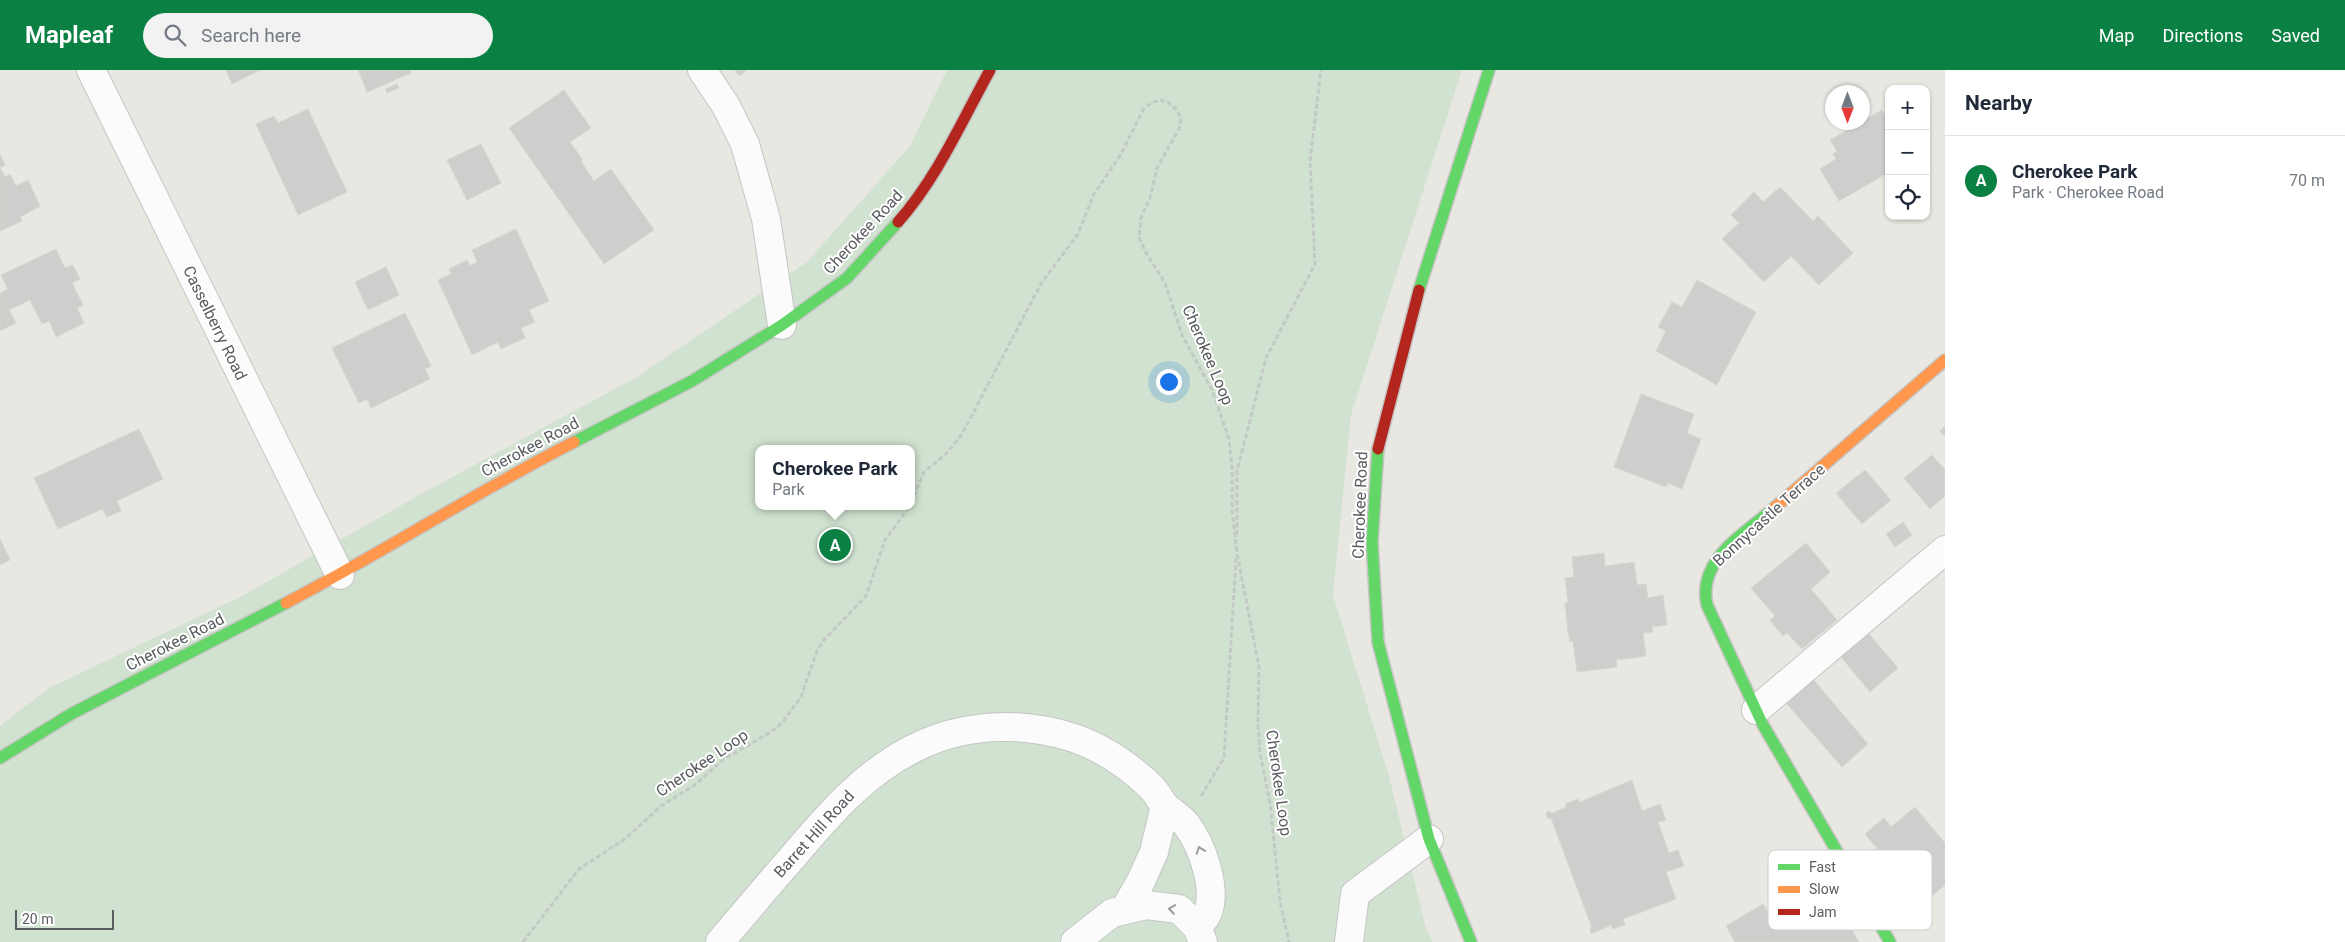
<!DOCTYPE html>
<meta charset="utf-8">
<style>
body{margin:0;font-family:Roboto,sans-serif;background:#f2f2f3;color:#1f2937}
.controls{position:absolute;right:15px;top:15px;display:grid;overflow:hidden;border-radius:10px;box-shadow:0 1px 4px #0004}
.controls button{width:45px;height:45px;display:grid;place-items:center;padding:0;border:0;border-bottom:1px solid #e0e1e3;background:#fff;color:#1f2937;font:25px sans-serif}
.compass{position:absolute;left:1825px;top:15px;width:45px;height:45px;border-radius:50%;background:#fff;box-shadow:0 1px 4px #0004;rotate:180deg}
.scale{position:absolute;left:15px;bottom:12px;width:99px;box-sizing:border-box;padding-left:5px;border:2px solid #595c60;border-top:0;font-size:14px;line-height:18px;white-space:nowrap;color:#595c60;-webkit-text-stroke:4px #fff;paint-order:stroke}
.you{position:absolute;left:1168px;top:311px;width:18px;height:18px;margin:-12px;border:4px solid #fff;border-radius:50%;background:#1a73e8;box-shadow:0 0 0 8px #1a73e833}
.badge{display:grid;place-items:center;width:32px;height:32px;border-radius:50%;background:#0b8043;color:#fff;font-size:16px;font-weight:700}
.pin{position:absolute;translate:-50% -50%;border:2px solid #fff;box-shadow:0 1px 5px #0006}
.popup{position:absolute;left:755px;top:375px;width:160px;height:65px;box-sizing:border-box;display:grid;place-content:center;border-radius:10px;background:#fff;filter:drop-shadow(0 1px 4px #0005);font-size:16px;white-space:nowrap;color:#747a83}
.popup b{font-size:19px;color:#1f2937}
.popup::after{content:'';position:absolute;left:50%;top:100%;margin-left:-10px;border:10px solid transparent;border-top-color:#fff}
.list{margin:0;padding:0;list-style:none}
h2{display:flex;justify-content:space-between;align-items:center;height:65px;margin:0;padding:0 20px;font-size:21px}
h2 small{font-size:16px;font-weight:400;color:#747a83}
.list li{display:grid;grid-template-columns:32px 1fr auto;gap:15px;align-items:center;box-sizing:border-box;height:90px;padding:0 20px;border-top:1px solid #e0e1e3}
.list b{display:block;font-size:19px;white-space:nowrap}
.list p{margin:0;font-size:16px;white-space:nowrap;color:#747a83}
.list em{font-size:16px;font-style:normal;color:#747a83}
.icon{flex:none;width:28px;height:28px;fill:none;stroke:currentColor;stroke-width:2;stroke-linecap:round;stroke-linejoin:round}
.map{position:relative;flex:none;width:1945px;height:872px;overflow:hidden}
header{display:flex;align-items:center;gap:30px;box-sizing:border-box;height:70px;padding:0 25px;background:#0b8043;color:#fff}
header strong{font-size:24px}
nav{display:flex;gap:28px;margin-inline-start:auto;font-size:18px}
.search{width:350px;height:45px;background:#f2f2f3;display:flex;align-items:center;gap:12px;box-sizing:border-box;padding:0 18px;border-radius:28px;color:#747a83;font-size:19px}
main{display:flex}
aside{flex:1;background:#fff}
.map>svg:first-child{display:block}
</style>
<header>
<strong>Mapleaf</strong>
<div class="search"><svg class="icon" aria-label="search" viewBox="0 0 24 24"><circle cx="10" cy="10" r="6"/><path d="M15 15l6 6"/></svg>Search here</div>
<nav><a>Map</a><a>Directions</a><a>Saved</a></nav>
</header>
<main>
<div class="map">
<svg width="1945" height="872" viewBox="0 0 1945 872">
<rect width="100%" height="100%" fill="#e8e7e2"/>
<!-- green -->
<path fill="#d1e3d0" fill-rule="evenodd" d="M947,0H1462L1351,345L1333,525L1389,706L1426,859L1433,872H0V656L49,618L244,525L421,424L635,308L807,192L910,76ZM759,379H911V436H759Z"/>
<!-- building -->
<path fill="#cfcecc" stroke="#d7d6d2" d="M226,0H260L232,14Z
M358,0H410L411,3L367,22Z
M735,0H747L739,6Z
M397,14L399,18L387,23L385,19Z
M564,20L591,58L570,72L583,90L581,91L594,111L611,99L654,160L604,194L509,58Z
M308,39L347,122L298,145L256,54L274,46L278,53Z
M1882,40L1889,53V102L1839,131L1820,99L1836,89L1833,84L1837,81L1830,70Z
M481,74L501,113L467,130L447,90Z
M0,84L5,95L0,98L5,107L10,104L16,116L28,110L40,136L20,147L22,151L0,161Z
M1780,117L1813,151L1818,146L1853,183L1819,215L1791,186L1764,212L1722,169L1739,153L1731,145L1754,122L1763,132Z
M516,159L549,231L529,240L535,252L521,258L525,268L501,279L498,272L472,285L438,210L451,204L449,199L467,190L470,196L477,192L472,180Z
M56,179L65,198L73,195L80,209L72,213L83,235L77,238L84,253L56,267L49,251L42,254L30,230L9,240L16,253L0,261V223L8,219L1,205Z
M386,197L399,225L368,240L355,212Z
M1697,210L1756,242L1717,315L1656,281L1666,261L1658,257L1666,243L1672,232L1682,237Z
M405,243L431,296L425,299L430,309L371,338L367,329L359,333L332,278Z
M1641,324L1694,344L1687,363L1701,369L1682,419L1668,413L1666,417L1614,397Z
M1945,356V367L1940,361Z
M139,359L163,409L117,431L121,441L107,447L102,439L58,459L34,408Z
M1932,385L1945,400V426L1930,439L1904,408Z
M1865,400L1891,430L1862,454L1836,423Z
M1903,452L1912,465L1895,477L1886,464Z
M0,469L10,490L0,495Z
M1806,473L1830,502L1811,519L1837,550L1802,579L1787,563L1783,566L1770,550L1775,546L1751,518Z
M1604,483L1605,496L1634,492L1637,515L1646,514L1648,528L1663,525L1667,555L1652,557L1653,562L1643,563L1646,586L1616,590L1617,597L1577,602L1573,571L1570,572L1568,562L1565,533L1568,532L1565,508L1574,507L1572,487Z
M1869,564L1898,598L1870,622L1841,587Z
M1813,609L1868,674L1842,697L1786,633Z
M1632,710L1642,741L1660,734L1666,750L1658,752L1669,783L1678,780L1684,796L1666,802L1676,829L1623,849L1625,855L1612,859L1611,855L1591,864L1590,858H1592L1551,748L1548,749L1546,743L1550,741L1551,744L1566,737L1565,734L1578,729L1580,732Z
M1915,737L1945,773V815L1923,834L1865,764L1884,748L1891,757Z
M1821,807L1859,872H1735L1726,856L1763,834L1773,851L1788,842L1792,848L1806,840L1796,822Z"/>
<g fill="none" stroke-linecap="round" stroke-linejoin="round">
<!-- street casing -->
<g stroke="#c5c5c5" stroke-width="30">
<path id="street" d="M91,0L340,505
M702,0L726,36L745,74L766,149L782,255
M1756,640L1945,480
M1125,839L1141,811L1154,782L1165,736
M720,872C744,844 767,816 791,789C829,744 868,698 923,674C970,653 1026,652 1074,668C1103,678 1129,696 1150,716C1157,722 1160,731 1166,737C1172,743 1181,747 1186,754C1202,775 1217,817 1208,842C1206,848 1201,853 1197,857
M1075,872L1112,843L1146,835L1179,839L1197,857L1203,872
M1349,872L1355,824L1429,769"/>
</g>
<!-- fast casing -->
<g stroke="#c4c4c2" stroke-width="14">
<path id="fast" d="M1419,220L1489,0
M574,372L692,311L782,255L847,208L898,152
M1378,379L1372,472L1378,572L1429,769L1471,872
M1773,439C1743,465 1697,490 1707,535L1763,655L1890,872
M0,688L71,644L286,533"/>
</g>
<!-- slow casing -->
<g stroke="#c4c4c2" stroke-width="14">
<path id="slow" d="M1773,439L1945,290
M286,533C384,482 476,422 574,372"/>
</g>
<!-- jam casing -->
<g stroke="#c4c4c2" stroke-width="14">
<path id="jam" d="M898,152C937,108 962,51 990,0
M1378,379L1419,220"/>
</g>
<!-- path -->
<path stroke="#c4c9c6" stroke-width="3" stroke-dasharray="5 2.5" stroke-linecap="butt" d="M911,433L924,402L947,383L962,364L1042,212L1078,164L1094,124L1120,86L1143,40L1151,33L1160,30L1168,32L1178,41L1181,50L1179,59L1157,98L1150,128L1141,148L1139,167L1145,181L1165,213L1182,265L1212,320L1229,369L1232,398V439L1237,483L1259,597L1258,654L1260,683L1270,733L1280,831L1289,872
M1237,465V401L1266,288L1315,194L1310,91L1321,0
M1201,726L1224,688L1236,489
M523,872L579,799L625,769L661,736L696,714L724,689L771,662L782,653L801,627L817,581L823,571L866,526L885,470L910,436"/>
<!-- street -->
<use href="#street" stroke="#fcfbfb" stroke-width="28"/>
<!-- fast -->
<use href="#fast" stroke="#63d668" stroke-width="11"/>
<!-- slow -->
<use href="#slow" stroke="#ff974d" stroke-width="11"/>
<!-- jam -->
<use href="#jam" stroke="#b3261e" stroke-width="11"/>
</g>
<!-- one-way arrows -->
<defs><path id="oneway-chevron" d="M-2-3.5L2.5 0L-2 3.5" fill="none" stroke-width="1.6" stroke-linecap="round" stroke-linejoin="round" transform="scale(1.25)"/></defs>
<g stroke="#9a9c9e">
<use href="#oneway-chevron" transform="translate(1200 780) rotate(-110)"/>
<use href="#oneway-chevron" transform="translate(1172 839) rotate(-171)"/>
</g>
<g text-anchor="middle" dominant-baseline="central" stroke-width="4" stroke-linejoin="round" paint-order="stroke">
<!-- street labels -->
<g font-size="16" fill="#595c60" stroke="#fff">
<text transform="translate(863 162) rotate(-47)">Cherokee Road</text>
<text transform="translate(215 253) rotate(64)">Casselberry Road</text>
<text transform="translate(1208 285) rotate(67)">Cherokee Loop</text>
<text transform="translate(530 377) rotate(-28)">Cherokee Road</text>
<text transform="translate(1360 435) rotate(-88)">Cherokee Road</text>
<text transform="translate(1769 445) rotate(-42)">Bonnycastle Terrace</text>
<text transform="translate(175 572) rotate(-27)">Cherokee Road</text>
<text transform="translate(702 693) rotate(-34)">Cherokee Loop</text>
<text transform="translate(1279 713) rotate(82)">Cherokee Loop</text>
<text transform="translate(814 764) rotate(-48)">Barret Hill Road</text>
</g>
</g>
<!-- legend -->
<rect x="1768" y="780" width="164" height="80" rx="8" fill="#fff" stroke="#cdcecf" stroke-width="1"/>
<rect x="1778" y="794" width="22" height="6" fill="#63d668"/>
<rect x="1778" y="816" width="22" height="7" fill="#ff974d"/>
<rect x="1778" y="839" width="22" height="6" fill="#b3261e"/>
<g font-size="14" fill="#595c60">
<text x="1809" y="802">Fast</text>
<text x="1809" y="824">Slow</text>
<text x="1809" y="847">Jam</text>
</g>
</svg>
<div class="controls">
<button>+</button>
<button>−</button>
<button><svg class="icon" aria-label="locate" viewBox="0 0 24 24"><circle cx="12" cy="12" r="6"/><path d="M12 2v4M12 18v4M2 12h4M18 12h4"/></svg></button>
</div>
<svg class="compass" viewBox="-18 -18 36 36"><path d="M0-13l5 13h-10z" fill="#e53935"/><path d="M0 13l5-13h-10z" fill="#747a83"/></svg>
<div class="scale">20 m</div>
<div class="you"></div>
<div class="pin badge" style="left:835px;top:475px">A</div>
<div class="popup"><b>Cherokee Park</b>Park</div>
</div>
<aside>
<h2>Nearby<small></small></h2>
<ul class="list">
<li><span class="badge">A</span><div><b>Cherokee Park</b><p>Park · Cherokee Road</p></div><em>70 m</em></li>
</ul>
</aside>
</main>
